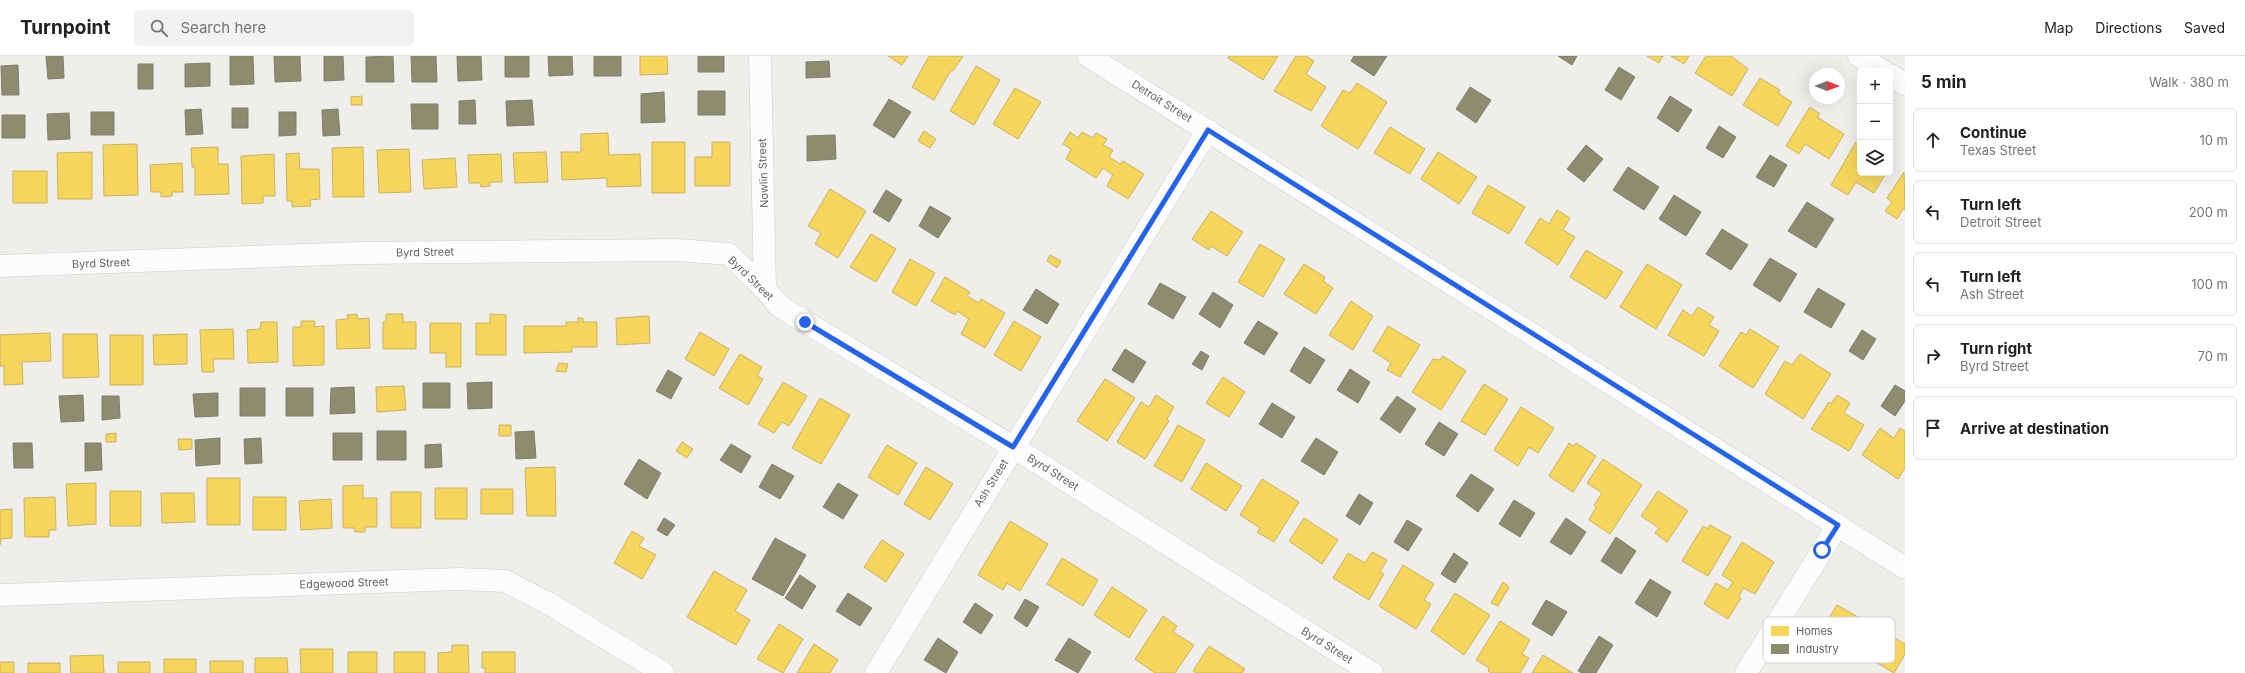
<!DOCTYPE html>
<meta charset="utf-8">
<style>
body{margin:0;font-family:Inter,sans-serif;background:#f2f2f2;color:#202124}
.controls{position:absolute;right:12px;top:12px;display:grid;overflow:hidden;border-radius:6px;box-shadow:0 4px 16px #0002}
.controls button{width:36px;height:36px;display:grid;place-items:center;padding:0;border:0;border-bottom:1px solid #e0e0e0;background:#fff;color:#202124;font:20px sans-serif}
.compass{position:absolute;left:1809px;top:12px;width:36px;height:36px;border-radius:50%;background:#fff;box-shadow:0 4px 16px #0002;rotate:90deg}
.stop{position:absolute;width:12px;height:12px;margin:-9px;border:3px solid #2563eb;border-radius:50%;background:#fff}
.stop.end{background:#2563eb;border-color:#fff;box-shadow:0 1px 4px #0008}
.list{margin:0;padding:0;list-style:none}
h2{display:flex;justify-content:space-between;align-items:center;height:52px;margin:0;padding:0 16px;font-size:17px}
h2 small{font-size:13px;font-weight:400;color:#757577}
.list li{display:grid;grid-template-columns:26px 1fr auto;gap:12px;align-items:center;box-sizing:border-box;height:64px;margin:0 8px 8px;padding:0 8px;border:1px solid #e0e0e0;border-radius:6px}
.list b{display:block;font-size:15px;white-space:nowrap}
.list p{margin:0;font-size:13px;white-space:nowrap;color:#757577}
.list em{font-size:13px;font-style:normal;color:#757577}
.icon{flex:none;width:22px;height:22px;fill:none;stroke:currentColor;stroke-width:2;stroke-linecap:round;stroke-linejoin:round}
.map{position:relative;flex:none;width:1905px;height:617px;overflow:hidden}
header{display:flex;align-items:center;gap:24px;box-sizing:border-box;height:56px;padding:0 20px;background:#fff;border-bottom:1px solid #e0e0e0}
header strong{font-size:19px}
nav{display:flex;gap:22px;margin-inline-start:auto;font-size:14px}
.search{width:280px;height:36px;background:#f2f2f2;display:flex;align-items:center;gap:10px;box-sizing:border-box;padding:0 14px;border-radius:6px;color:#757577;font-size:15px}
main{display:flex}
aside{flex:1;background:#fff}
.map>svg:first-child{display:block}
</style>
<header>
<strong>Turnpoint</strong>
<div class="search"><svg class="icon" aria-label="search" viewBox="0 0 24 24"><circle cx="10" cy="10" r="6"/><path d="M15 15l6 6"/></svg>Search here</div>
<nav><a>Map</a><a>Directions</a><a>Saved</a></nav>
</header>
<main>
<div class="map">
<svg width="1905" height="617" viewBox="0 0 1905 617">
<rect width="100%" height="100%" fill="#efeeea"/>
<!-- homes -->
<path fill="#f6d55c" stroke="#c9b360" d="M640,0H667L668,18L640,19Z
M888,0H908L902,9Z
M929,0H963L953,15L951,14L934,44L912,31Z
M1229,0H1278L1263,24L1228,2Z
M1296,0H1306L1314,5L1306,18L1326,31L1311,55L1274,35Z
M1647,0H1663L1659,7Z
M1671,0H1689L1684,8Z
M1706,0H1731L1748,13L1732,40L1695,17Z
M976,10L1000,24L974,69L950,55Z
M1760,22L1780,34L1778,37L1792,46L1778,70L1743,49Z
M1357,27L1387,46L1358,93L1321,70L1343,34L1350,37Z
M1015,32L1041,46L1018,83L993,68Z
M362,40V49H351V41Z
M1810,51L1820,58L1817,61L1844,78L1829,103L1805,88L1799,98L1786,90Z
M1390,71L1425,93L1410,118L1374,97Z
M924,75L936,83L930,92L918,85Z
M1070,76L1078,82L1082,76L1093,82L1096,77L1107,83L1103,89L1113,94L1109,101L1120,108L1123,105L1144,118L1128,143L1107,130L1113,119L1103,112L1096,122L1066,103L1071,93L1063,88Z
M608,77L609,99L640,98L641,130L607,131V122L562,124L561,96H581V78Z
M652,86H685V137H652Z
M712,86H730V130H695V101H712Z
M1856,86L1860,88V117H1886L1874,137L1856,126L1848,139L1831,129Z
M137,88L138,139L104,140L103,89Z
M218,91V108H228L229,138L195,139V111H192L191,92Z
M363,91L364,141H333L332,92Z
M409,93L411,136L379,137L377,94Z
M92,96V143H58L57,97Z
M546,96L548,126L515,127L513,97Z
M1438,96L1477,121L1459,148L1421,123Z
M299,97L300,113H319L320,143L310,144L311,150L292,151V145H287L286,98Z
M274,98L275,140H263V147L242,148L241,100Z
M501,98L502,126H490V130L481,131L480,127H469L468,99Z
M455,102L457,131L424,133L422,104Z
M182,107L183,136H172V140L161,141V136H151L150,109Z
M13,115H47V147H13Z
M1904,116L1905,154L1903,153L1897,163L1885,155L1892,146L1887,142Z
M1488,129L1525,151L1509,178L1472,157Z
M830,133L866,155L838,202L815,188L821,177L808,170Z
M1557,154L1570,162L1563,174L1575,181L1558,209L1525,187L1540,162L1549,168Z
M1211,155L1243,176L1227,200L1211,190L1209,194L1192,183Z
M871,178L896,193L876,226L850,211Z
M1260,188L1285,203L1263,241L1238,226Z
M1586,194L1623,216L1606,243L1570,221Z
M1050,199L1061,205L1057,212L1047,205Z
M910,203L935,217L916,250L892,236Z
M1304,208L1325,221L1323,225L1333,232L1316,258L1284,238Z
M1647,208L1682,229L1656,273L1620,251Z
M945,221L970,236L967,240L979,247L981,243L1005,257L985,292L961,278L969,263L957,255L955,259L931,245Z
M1351,245L1373,260L1353,294L1329,279Z
M1698,251L1714,261L1709,269L1719,275L1704,300L1668,279L1683,254L1692,260Z
M357,258V263L369,262L370,292L337,293L336,264L348,263L347,259Z
M386,258H403V266H416V293H383V266H386Z
M490,258L506,259V299H476V267H490Z
M649,260L650,287L617,289L616,262Z
M578,262H583V266H597V291H572V296L524,297V270H566V266H578Z
M301,265H315L314,271L324,270V309L293,310V271H301Z
M1014,265L1041,281L1021,315L994,299Z
M261,266H277L278,306L248,307L247,274L260,273Z
M430,267H461V311H446V297H430Z
M1388,270L1420,289L1400,321L1387,314L1391,307L1373,295Z
M233,273L234,303H213L214,316H202L200,274Z
M1750,273L1779,291L1753,332L1719,310L1741,276L1746,279Z
M700,276L729,293L714,320L685,303Z
M50,277L51,305L22,306L23,328L4,329V310H0V279Z
M63,278H97L99,321L63,322Z
M187,278V308L154,309L153,279Z
M110,279H143V329H110Z
M740,298L762,311L757,320L763,323L748,349L719,332Z
M1800,298L1831,318L1803,363L1765,338L1785,305L1792,309Z
M1443,300L1466,315L1441,354L1412,336L1433,303L1440,304Z
M559,307L568,308L566,316L556,315Z
M1223,321L1245,336L1229,361L1206,347Z
M1105,323L1135,342L1107,385L1077,365Z
M783,326L807,340L789,370L782,366L774,377L758,368Z
M1484,328L1508,343L1485,379L1461,365Z
M404,330L406,354L377,356L376,331Z
M1156,339L1174,351L1167,363L1169,365L1145,403L1117,386L1141,346L1149,351Z
M1837,339L1850,347L1844,357L1864,369L1849,395L1811,373L1829,346L1831,348Z
M820,342L850,359L821,408L792,392Z
M1521,351L1554,372L1538,397L1529,391L1518,410L1494,394Z
M499,369H511V380H499Z
M1178,369L1205,384L1182,426L1154,410Z
M1880,372L1894,382L1900,372L1905,375V412L1898,423L1862,399Z
M116,377V386H106V378Z
M178,383H192V393L179,394Z
M682,386L693,393L687,402L676,395Z
M1569,387L1573,390L1576,387L1596,400L1573,436L1549,420Z
M887,389L917,407L898,439L868,421Z
M1603,403L1642,429L1610,478L1589,464L1596,451L1594,449L1602,437L1587,427Z
M1206,407L1242,430L1226,455L1191,433Z
M555,411L556,460H527L525,412Z
M926,411L953,428L930,464L904,448Z
M207,422H240V469H207Z
M1262,423L1299,446L1274,486L1257,476L1260,472L1240,459Z
M96,427V468L68,470L66,428Z
M363,429V442H377V471H365V476H355V472H343V430Z
M435,432H467V463H435Z
M481,433H513V458H481Z
M110,435H141V470H110Z
M1658,435L1688,455L1667,486L1655,477L1659,472L1641,460Z
M391,436H421V472H391Z
M161,437H194L195,466L162,467Z
M55,441L56,474H49V481H25L24,442Z
M253,441H286V474H253Z
M331,443L332,472L301,474L299,445Z
M12,453V482L1,483L0,489V454Z
M1304,462L1338,484L1322,508L1289,485Z
M1010,465L1048,488L1020,535L1007,527L1003,534L978,519Z
M1710,469L1731,481L1708,520L1682,505L1703,470L1708,473Z
M632,475L644,482L639,490L656,499L642,523L614,507Z
M882,484L904,498L886,526L864,511Z
M1742,486L1774,506L1755,538L1743,532L1739,540L1741,542L1728,563L1704,548L1716,527L1728,534L1733,526L1722,519Z
M1372,496L1387,504L1380,516L1384,518L1369,544L1333,522L1348,497L1365,507Z
M1062,502L1098,524L1083,550L1047,528Z
M1403,509L1434,528L1424,544L1431,548L1416,573L1379,550Z
M714,515L747,534L735,555L750,564L736,589L687,561Z
M1503,526L1509,531L1498,550L1491,547Z
M1112,531L1147,554L1129,582L1094,559Z
M1455,537L1490,559L1464,599L1431,575Z
M1837,549L1858,561L1853,569L1871,580L1877,571L1905,588V598L1894,617L1861,597L1864,591L1847,580L1843,586L1822,573Z
M1163,560L1177,570L1173,576L1194,589L1175,617H1155L1135,603Z
M1500,565L1530,584L1522,598L1529,602L1520,617H1491L1488,615L1489,612L1476,604Z
M779,568L803,583L783,617L757,603Z
M814,588L838,604L830,617H797Z
M452,589H468L469,617H438V597L452,596Z
M1209,590L1245,613L1242,617H1197L1193,615Z
M300,593H333V617H301Z
M348,596H377V617H348Z
M394,596H425V617H394Z
M482,596H515V617H485V612H482Z
M103,599L104,617H71L70,600Z
M1543,599L1573,617H1532Z
M255,602H287L288,617H255Z
M164,603H196V617H164Z
M210,605H243V617H210Z
M0,606H14V617H0Z
M118,606H150V617H118Z
M28,607H60V617H28Z"/>
<!-- industry -->
<path fill="#8c8c6e" stroke="#7e806c" d="M46,0H63L64,22L48,23Z
M230,0H253L254,28L230,29Z
M274,0H300L301,25L275,26Z
M324,0H343L344,24L324,25Z
M393,0L394,26H366V1Z
M411,0H436L437,26H412Z
M457,0H481L482,24L458,25Z
M505,0H529V21H505Z
M548,0H572L573,19L549,20Z
M594,0H621V20H594Z
M698,0H724V16H698Z
M1354,0H1387L1374,20L1351,5Z
M1558,0H1577L1572,9Z
M829,5L830,21L806,22V6Z
M210,7V30L185,31V8Z
M138,8H153V33H138Z
M18,9L19,39H2L1,10Z
M1619,11L1635,21L1621,44L1605,34Z
M1470,31L1491,44L1476,67L1456,53Z
M698,35H725V59H698Z
M664,36L665,66L641,67V38Z
M1670,40L1692,54L1678,76L1657,62Z
M889,43L911,56L894,82L873,69Z
M475,44L476,68H459V45Z
M532,44L534,69L507,70L506,45Z
M411,48H438V73H412Z
M232,52H248V72H232Z
M201,53L203,78L186,79L185,54Z
M338,53L340,79L323,80L322,54Z
M91,56H114V79H91Z
M279,56H296V79L279,80Z
M69,57L70,83L48,84L47,58Z
M2,59H25V82H2Z
M1719,70L1736,81L1723,102L1706,92Z
M835,79L836,103L807,105V80Z
M1586,89L1603,103L1584,126L1567,113Z
M1770,99L1787,109L1774,131L1756,121Z
M1628,111L1659,131L1644,154L1613,134Z
M886,134L902,144L889,166L873,156Z
M1674,139L1701,156L1686,180L1659,163Z
M1807,146L1834,163L1816,192L1788,175Z
M930,150L951,162L938,182L919,170Z
M1722,173L1748,189L1731,214L1706,198Z
M1770,202L1797,218L1780,246L1753,229Z
M1160,227L1186,241L1173,263L1148,248Z
M1818,232L1845,248L1831,272L1804,256Z
M1036,233L1059,248L1047,268L1023,254Z
M1213,236L1233,249L1220,272L1199,258Z
M1258,265L1278,277L1264,299L1244,287Z
M1862,274L1876,283L1863,304L1849,295Z
M1304,291L1325,304L1310,328L1290,315Z
M1125,293L1146,306L1133,327L1112,314Z
M1201,295L1209,300L1202,314L1192,308Z
M1350,313L1370,326L1358,347L1337,334Z
M668,314L682,322L671,343L656,335Z
M492,326V352L468,353L467,327Z
M423,327H450V352H423Z
M1895,329L1905,335V345L1895,360L1881,350Z
M354,331L355,357L330,358L331,332Z
M240,332H265V360H240Z
M286,332H313V360H286Z
M218,337V360L195,361L193,338Z
M83,339L84,365L61,366L59,340Z
M102,340H119L120,362L102,364Z
M1397,340L1416,353L1400,377L1380,363Z
M1272,347L1295,361L1282,382L1259,368Z
M1439,366L1458,378L1444,400L1425,388Z
M377,375H406V404H377Z
M534,375L536,402L516,403L515,376Z
M333,377H362V404H333Z
M220,382V408L196,410L195,384Z
M261,382L262,407L245,408L244,383Z
M1316,382L1338,396L1324,419L1301,405Z
M13,387H32L33,412H14Z
M85,387H101L102,414L85,415Z
M441,388L442,411L425,412V389Z
M731,388L751,400L741,417L720,404Z
M639,403L661,417L647,443L624,428Z
M772,408L794,420L780,443L759,431Z
M1471,418L1494,433L1478,456L1456,440Z
M838,427L858,439L843,463L823,451Z
M1359,438L1373,447L1360,469L1346,460Z
M1514,444L1535,457L1520,481L1499,468Z
M664,462L675,469L667,480L657,474Z
M1566,462L1586,476L1571,499L1550,486Z
M1407,464L1422,473L1408,495L1394,486Z
M1616,481L1636,495L1621,518L1601,505Z
M775,482L806,499L783,540L752,523Z
M1454,497L1468,507L1455,527L1441,518Z
M800,519L816,530L802,553L785,542Z
M1650,523L1671,536L1657,561L1635,547Z
M848,537L872,552L860,570L836,555Z
M1025,543L1039,551L1027,571L1014,562Z
M1546,544L1567,556L1552,580L1532,568Z
M975,547L993,559L981,578L963,566Z
M1599,580L1613,589L1596,617H1582L1578,615Z
M938,582L958,596L946,617L924,604Z
M1069,582L1091,596L1078,617L1055,604Z"/>
<g fill="none" stroke-linecap="round" stroke-linejoin="round">
<!-- street casing -->
<g stroke="#cbcccc" stroke-width="23">
<path id="street" d="M760,0L765,233
M1088,0L1905,512
M1859,0L1883,15
M1890,19L1905,28
M0,210L361,197L678,194L729,198L765,233L779,250L1013,391L1372,617
M0,539L459,523L505,525L548,547L663,617
M876,617L1208,74
M1746,617L1838,469"/>
</g>
<!-- street -->
<use href="#street" stroke="#fdfcfc" stroke-width="22"/>
</g>
<g fill="none" stroke-linecap="round" stroke-linejoin="round">
<!-- route -->
<path stroke="#2563eb" stroke-width="5" d="M805,266L1013,391L1208,74L1838,469L1822,494"/>
</g>
<g text-anchor="middle" dominant-baseline="central" stroke-width="4" stroke-linejoin="round" paint-order="stroke">
<!-- street labels -->
<g font-size="11" fill="#5f6368" stroke="#fff">
<text transform="translate(1162 45) rotate(32)">Detroit Street</text>
<text transform="translate(763 117) rotate(-92)">Nowlin Street</text>
<text transform="translate(425 196) rotate(-1)">Byrd Street</text>
<text transform="translate(101 207) rotate(-2)">Byrd Street</text>
<text transform="translate(751 222) rotate(44)">Byrd Street</text>
<text transform="translate(1053 416) rotate(32)">Byrd Street</text>
<text transform="translate(991 427) rotate(-58)">Ash Street</text>
<text transform="translate(344 527) rotate(-2)">Edgewood Street</text>
<text transform="translate(1327 589) rotate(32)">Byrd Street</text>
</g>
</g>
<!-- legend -->
<rect x="1763" y="561" width="132" height="46" rx="6" fill="#fff" stroke="#cfd0d2" stroke-width="1"/>
<rect x="1771" y="570" width="18" height="10" fill="#f6d55c"/>
<rect x="1771" y="588" width="18" height="10" fill="#8c8c6e"/>
<g font-size="11" fill="#5f6368">
<text x="1796" y="579">Homes</text>
<text x="1796" y="597">Industry</text>
</g>
</svg>
<div class="controls">
<button>+</button>
<button>−</button>
<button><svg class="icon" aria-label="layers" viewBox="0 0 24 24"><path d="M12 4l9 5-9 5-9-5zM3 14l9 5 9-5"/></svg></button>
</div>
<svg class="compass" viewBox="-18 -18 36 36"><path d="M0-13l5 13h-10z" fill="#e53935"/><path d="M0 13l5-13h-10z" fill="#757577"/></svg>
<div class="stop" style="left:1822px;top:494px"></div>
<div class="stop end" style="left:805px;top:266px"></div>
</div>
<aside>
<h2>5 min<small>Walk · 380 m</small></h2>
<ul class="list">
<li><svg class="icon" aria-label="ahead" viewBox="0 0 24 24"><path d="M12 20V5M6 11l6-6 6 6"/></svg><div><b>Continue</b><p>Texas Street</p></div><em>10 m</em></li>
<li><svg class="icon" aria-label="left" viewBox="0 0 24 24"><path d="M17 20v-9H6M10 6l-5 5 5 5"/></svg><div><b>Turn left</b><p>Detroit Street</p></div><em>200 m</em></li>
<li><svg class="icon" aria-label="left" viewBox="0 0 24 24"><path d="M17 20v-9H6M10 6l-5 5 5 5"/></svg><div><b>Turn left</b><p>Ash Street</p></div><em>100 m</em></li>
<li><svg class="icon" aria-label="right" viewBox="0 0 24 24"><path d="M7 20v-9h11M14 6l5 5-5 5"/></svg><div><b>Turn right</b><p>Byrd Street</p></div><em>70 m</em></li>
<li><svg class="icon" aria-label="arrive" viewBox="0 0 24 24"><path d="M6 21V4h12l-3 4 3 4H6"/></svg><div><b>Arrive at destination</b></div></li>
</ul>
</aside>
</main>
